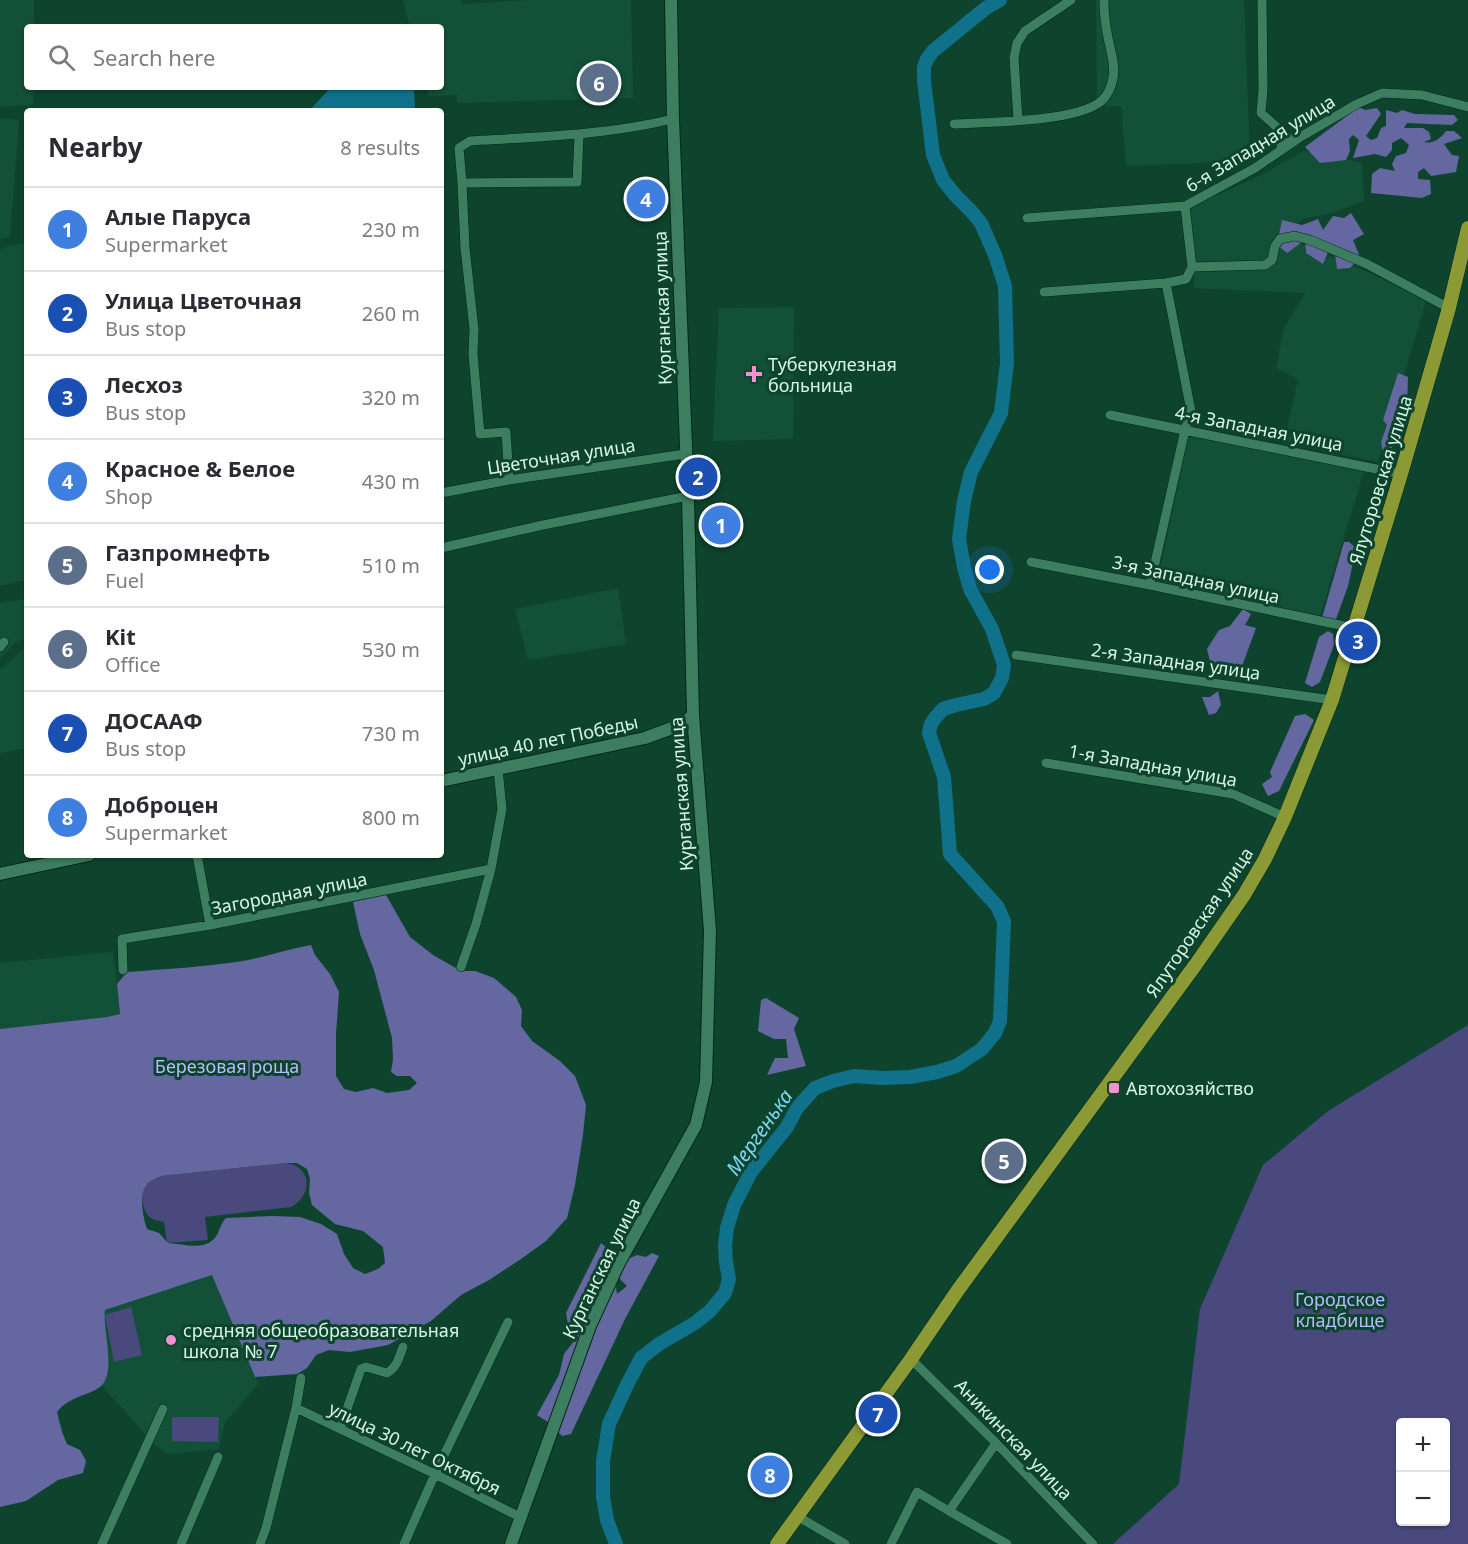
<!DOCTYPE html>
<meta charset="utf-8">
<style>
body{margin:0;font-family:"Noto Sans",sans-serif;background:#f2f2f3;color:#2b2b33}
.controls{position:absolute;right:18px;bottom:18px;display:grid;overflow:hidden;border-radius:6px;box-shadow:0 2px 4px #0004}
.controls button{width:54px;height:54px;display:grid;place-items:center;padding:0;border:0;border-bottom:2px solid #e1e1e2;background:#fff;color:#2b2b33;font:30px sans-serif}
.you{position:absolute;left:990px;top:570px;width:21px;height:21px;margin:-15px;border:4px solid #fff;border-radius:50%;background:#1a73e8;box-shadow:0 0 0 9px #1a73e833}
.badge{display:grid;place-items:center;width:39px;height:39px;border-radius:50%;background:#86597b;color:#fff;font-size:20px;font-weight:700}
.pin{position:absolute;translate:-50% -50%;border:3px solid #fff;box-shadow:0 2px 6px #0006}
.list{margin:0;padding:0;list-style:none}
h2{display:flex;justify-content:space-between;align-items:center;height:78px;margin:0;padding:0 24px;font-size:26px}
h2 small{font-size:20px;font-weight:400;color:#7c7c81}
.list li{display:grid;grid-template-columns:39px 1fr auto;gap:18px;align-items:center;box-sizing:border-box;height:84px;padding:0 24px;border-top:2px solid #e1e1e2}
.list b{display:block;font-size:22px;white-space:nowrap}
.list p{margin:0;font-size:20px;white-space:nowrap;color:#7c7c81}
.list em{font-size:20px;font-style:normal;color:#7c7c81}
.icon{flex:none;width:33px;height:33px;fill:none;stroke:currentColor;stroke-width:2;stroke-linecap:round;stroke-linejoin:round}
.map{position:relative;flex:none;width:1468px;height:1544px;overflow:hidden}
.search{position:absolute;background:#fff;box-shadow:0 2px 4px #0004;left:24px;top:24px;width:420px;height:66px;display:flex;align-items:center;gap:15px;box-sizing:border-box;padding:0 21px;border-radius:6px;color:#7c7c81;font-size:22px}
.panel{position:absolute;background:#fff;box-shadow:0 2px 4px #0004;left:24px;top:108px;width:420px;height:750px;border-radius:6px}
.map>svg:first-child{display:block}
</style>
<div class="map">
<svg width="1468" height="1544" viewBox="0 0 1468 1544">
<rect width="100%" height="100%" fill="#0e442e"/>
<!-- built -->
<path fill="#125037" d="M0,0H34V27H27V87H34L33,105L0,107Z
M403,0H461L462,4L529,0H631L633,98L457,103V95L429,96L426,87H441V27H410Z
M1096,0H1244L1250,161L1126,166L1121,106H1097Z
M0,118L19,120L10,237L0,239Z
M1303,151L1362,163L1364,201L1332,213L1303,219L1274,239L1270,258L1264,263L1195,264L1188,208L1257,177Z
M27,242V580L0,586V249Z
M1280,242L1303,245L1372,274L1426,301L1378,462L1284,442L1298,379L1276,368L1284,328L1305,293L1194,288V269L1265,266Z
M794,307L793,439L713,441L719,308Z
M1189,435L1364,471L1320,616L1157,582Z
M618,588L626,644L528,660L515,609Z
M27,599V638L15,642L0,659V603Z
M26,647H27V748L0,753V670Z
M113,952L120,1014L107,1017L0,1029V963Z
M213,1275L258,1384L225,1423L219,1449L168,1454L153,1443L102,1386L101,1311Z"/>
<!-- green -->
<path fill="#49497e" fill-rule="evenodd" d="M1468,1025V1544H1113L1179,1484L1200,1309L1263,1165L1328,1111ZM1446,1422V1522H1400V1422Z
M286,1163C289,1164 293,1164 296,1166C314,1177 307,1199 291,1207L205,1217L208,1240L167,1243L164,1222C158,1221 151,1220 147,1214C141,1206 141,1190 148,1183C151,1180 157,1178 161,1176Z
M131,1307L142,1355L114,1362L105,1315Z
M172,1417H219L218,1442L172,1441Z"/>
<!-- forest -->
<path fill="#6567a1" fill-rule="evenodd" d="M1359,107L1365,110L1377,108L1381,114L1366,136L1371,140L1377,138L1381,128L1386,126V110L1397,113L1402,110L1415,114L1454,115L1458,120L1452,125L1407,123L1404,128H1423L1429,132L1431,139L1424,142C1434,144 1440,139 1446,131H1454L1462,138L1444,144L1452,155L1459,156L1456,172L1431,176L1424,168L1418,172V179L1430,180L1431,194L1422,198L1371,193L1372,174L1380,168L1395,171L1392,164L1396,156L1406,153L1409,145L1401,138L1392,143V150L1386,157L1375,154L1353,158L1359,140L1353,135L1349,139L1350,151L1346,160L1320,163L1305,147Z
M1351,213L1364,234L1353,240L1360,257L1350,268L1337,269L1335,254L1328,252L1323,264L1306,253L1305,240L1287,253L1277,245L1282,220L1302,225L1318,219L1323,230L1333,216L1344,218Z
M1398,373L1408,377L1407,405L1391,450L1383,452L1381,442L1387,425L1383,420Z
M1344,542H1349L1356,548L1348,586L1336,619L1322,618Z
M1243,609L1251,614L1245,625L1256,628L1241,669H1212L1207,649L1219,630L1230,626Z
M1328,631L1333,634L1334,645L1320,682L1312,687L1305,683L1319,637Z
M1218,691L1221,705L1216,713L1209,715L1202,697H1210Z
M1305,714L1314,720L1279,791L1268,796L1262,784L1272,777L1270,772L1295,716Z
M386,895L410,937L433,955L461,971H475L494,978L516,997L522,1010L521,1026L532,1041L560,1061L575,1076L586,1105L583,1135L575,1185L567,1218L546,1241L521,1259L489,1280L461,1295L431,1321L388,1345L350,1352L329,1350L316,1355L307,1368L297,1374L255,1377L212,1275L105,1310C102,1330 119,1378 97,1389C82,1397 68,1398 57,1412L62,1432L67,1444L80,1450L86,1461L83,1473L58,1480L26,1501L0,1507V1029L107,1017L120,1014L117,984L127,972C166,969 205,967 243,961C266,957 288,949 311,945L315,955L330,974L339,992L336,1034V1076L344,1089L356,1092L373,1088L387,1093L409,1090L417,1083L410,1076H397L391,1072L393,1059L392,1038L374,970L360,934L353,902ZM286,1163H297L307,1169L310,1179L309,1193L312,1205L335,1224L363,1231L383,1247L385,1263L378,1269L365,1274L353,1268L344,1254L337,1234L321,1224L300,1217L273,1216L226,1218C221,1223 220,1229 217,1235C206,1252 185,1244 168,1243L159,1233L147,1229C143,1217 138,1194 148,1183C151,1180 157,1178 161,1176Z
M766,998L799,1018L794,1029L806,1066L767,1075L775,1058H788L786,1039H774L758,1031L761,1000Z
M601,1243L619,1258L613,1268L617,1294L627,1286L620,1279L619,1263L637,1255L646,1257L652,1253L659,1256L625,1319L571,1434L562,1436L551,1424L537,1415L559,1375L564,1354L577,1337L569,1330L566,1313Z"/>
<!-- water -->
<path fill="#10718b" d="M331,87H412L414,90L415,111H309Z"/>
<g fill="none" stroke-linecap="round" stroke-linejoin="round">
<!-- river -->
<path stroke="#10718b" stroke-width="14" d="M616,1544L607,1520L603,1497V1461L609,1424L626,1387L641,1358L659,1344L695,1323L710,1311L725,1293L729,1279L726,1262L725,1246L727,1228L734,1205L751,1172L787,1127L797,1108L815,1088L833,1081L854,1076L882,1078L910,1077L937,1072L956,1066L982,1049L995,1033L1000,1021L1004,921L997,906L950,854L944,777L929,733L931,724L935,718L943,709L956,705L984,699L994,693L1002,678L1004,665L992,629L970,589L964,567L959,539L964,501L971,472L1001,413L1007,363L1005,286L995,255L981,223L971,211L956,196L943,180L933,155L924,81V67L927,59L933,51L986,8L1000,0"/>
<!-- street casing -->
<g stroke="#032819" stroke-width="10">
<path id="street" d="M1262,0L1263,89L1261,113L1289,138L1281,146
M1018,120L1014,58L1017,43L1025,31L1071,0
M954,124C988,122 1075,122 1100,102C1107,97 1112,86 1113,78C1116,63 1109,47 1107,32C1105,22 1104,11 1104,0
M579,135L577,182L462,183L459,148L470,141C538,137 607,135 673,119
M462,183L465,248L474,329L473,354L480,434L506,432L509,480
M1185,206L1192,267
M1027,218L1185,206L1255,168L1302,136L1357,104L1382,93L1422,95L1468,107
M1044,292L1166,283L1186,279L1192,267L1265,265L1272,260L1275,246L1280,239L1295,236L1310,240L1367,264L1449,308
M1110,415L1401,474
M441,493L509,480L685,454
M441,548L543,525L688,496
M1031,562L1150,585L1354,628
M1150,585L1185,430L1191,411L1166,283
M0,647L4,642
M1016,655L1332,700
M1046,763L1233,794L1285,817
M197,855L210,925
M461,967L476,924L491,869L502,809L498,769
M123,970L122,939L210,925L491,869
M911,1359L996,1443L1093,1544
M296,1408L435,1474L520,1517
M340,1429L361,1369L366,1367L387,1373C397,1367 399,1358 403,1347
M949,1511L1007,1544
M797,1516L845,1544
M102,1544L163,1409
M181,1544L218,1457
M260,1544L266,1528L296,1408L301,1378
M404,1544L435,1474L508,1322
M891,1544L917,1492L949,1511L996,1443"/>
</g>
<!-- secondary casing -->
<g stroke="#032819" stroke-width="14">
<path id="secondary" d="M441,781L645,738L683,724L693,715
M0,874L89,855
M511,1544L590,1326L619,1263L696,1125L706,1082L710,931L693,715L688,496L673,119L671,0"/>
</g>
<!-- primary casing -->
<g stroke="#032819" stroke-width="15">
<path id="primary" d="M777,1544L911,1359L958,1290L1196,964L1244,895L1265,859L1285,817L1332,700L1401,474L1449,308L1468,228"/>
</g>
<!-- street -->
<use href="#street" stroke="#3c7e5f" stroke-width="9"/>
<!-- secondary -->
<use href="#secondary" stroke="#3c7e5f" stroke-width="12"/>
<!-- primary -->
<use href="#primary" stroke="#8b9a34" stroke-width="14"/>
</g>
<!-- markers -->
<g fill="#f591d2" stroke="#0e442e" stroke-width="2">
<path d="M751 365h6v6h6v6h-6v6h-6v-6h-6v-6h6z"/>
<rect x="1108" y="1082" width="12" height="12" rx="3"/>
<circle cx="171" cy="1340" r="6"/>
</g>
<g text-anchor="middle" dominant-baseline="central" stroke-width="6" stroke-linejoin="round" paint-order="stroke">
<!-- street labels -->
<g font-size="18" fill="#d5f6e4" stroke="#0e442e">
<text transform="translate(1260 143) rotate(-31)">6-я Западная улица</text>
<text transform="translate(662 308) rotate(-92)">Курганская улица</text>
<text transform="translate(1259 428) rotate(11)">4-я Западная улица</text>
<text transform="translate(561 456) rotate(-9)">Цветочная улица</text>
<text transform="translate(1380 480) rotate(-73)">Ялуторовская улица</text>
<text transform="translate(1196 579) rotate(12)">3-я Западная улица</text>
<text transform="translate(1176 661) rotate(8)">2-я Западная улица</text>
<text transform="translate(548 740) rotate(-12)">улица 40 лет Победы</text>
<text transform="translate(1153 765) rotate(10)">1-я Западная улица</text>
<text transform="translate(681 794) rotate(-94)">Курганская улица</text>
<text transform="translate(289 893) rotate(-11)">Загородная улица</text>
<text transform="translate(1199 922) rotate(-56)">Ялуторовская улица</text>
<text transform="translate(601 1268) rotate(-64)">Курганская улица</text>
<text transform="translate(1014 1439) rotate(46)">Аникинская улица</text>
<text transform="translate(415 1448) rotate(26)">улица 30 лет Октября</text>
</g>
<!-- poi labels -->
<g font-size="18" fill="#d5f6e4" stroke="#0e442e" text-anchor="start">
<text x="768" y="364">Туберкулезная<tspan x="768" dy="21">больница</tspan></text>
<text x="1126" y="1088">Автохозяйство</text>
<text x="183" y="1330">средняя общеобразовательная<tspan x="183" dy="21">школа № 7</tspan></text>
</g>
<!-- park labels -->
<g font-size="18" fill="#b7bbff" stroke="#0e442e">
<text x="227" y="1066">Березовая роща</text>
<text x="1340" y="1299">Городское<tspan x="1340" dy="21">кладбище</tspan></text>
</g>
<!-- water labels -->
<g font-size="20" font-style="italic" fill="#7cd7f5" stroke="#0e442e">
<text transform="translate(759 1132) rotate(-55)">Мергенька</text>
</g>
</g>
</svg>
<div class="controls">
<button>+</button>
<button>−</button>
</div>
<div class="you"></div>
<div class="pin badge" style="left:721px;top:525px;background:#3f7fe0">1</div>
<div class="pin badge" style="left:698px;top:477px;background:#1a4fb4">2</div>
<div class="pin badge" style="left:1358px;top:641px;background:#1a4fb4">3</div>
<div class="pin badge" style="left:646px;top:199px;background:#3f7fe0">4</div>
<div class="pin badge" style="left:1004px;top:1161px;background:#5c6f8a">5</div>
<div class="pin badge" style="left:599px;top:83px;background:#5c6f8a">6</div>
<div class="pin badge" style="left:878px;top:1414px;background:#1a4fb4">7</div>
<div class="pin badge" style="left:770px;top:1475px;background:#3f7fe0">8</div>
<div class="search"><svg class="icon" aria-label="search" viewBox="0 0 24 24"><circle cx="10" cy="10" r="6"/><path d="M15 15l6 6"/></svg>Search here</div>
<section class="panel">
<h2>Nearby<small>8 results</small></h2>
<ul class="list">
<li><span class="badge" style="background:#3f7fe0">1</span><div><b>Алые Паруса</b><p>Supermarket</p></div><em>230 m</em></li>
<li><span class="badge" style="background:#1a4fb4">2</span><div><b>Улица Цветочная</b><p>Bus stop</p></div><em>260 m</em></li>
<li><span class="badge" style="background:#1a4fb4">3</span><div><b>Лесхоз</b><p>Bus stop</p></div><em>320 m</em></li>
<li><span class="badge" style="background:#3f7fe0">4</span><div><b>Красное &amp; Белое</b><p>Shop</p></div><em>430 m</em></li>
<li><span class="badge" style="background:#5c6f8a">5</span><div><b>Газпромнефть</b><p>Fuel</p></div><em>510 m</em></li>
<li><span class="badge" style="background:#5c6f8a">6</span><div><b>Kit</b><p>Office</p></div><em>530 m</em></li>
<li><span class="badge" style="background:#1a4fb4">7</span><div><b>ДОСААФ</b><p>Bus stop</p></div><em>730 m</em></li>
<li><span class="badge" style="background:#3f7fe0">8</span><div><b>Доброцен</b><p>Supermarket</p></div><em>800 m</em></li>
</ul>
</section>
</div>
